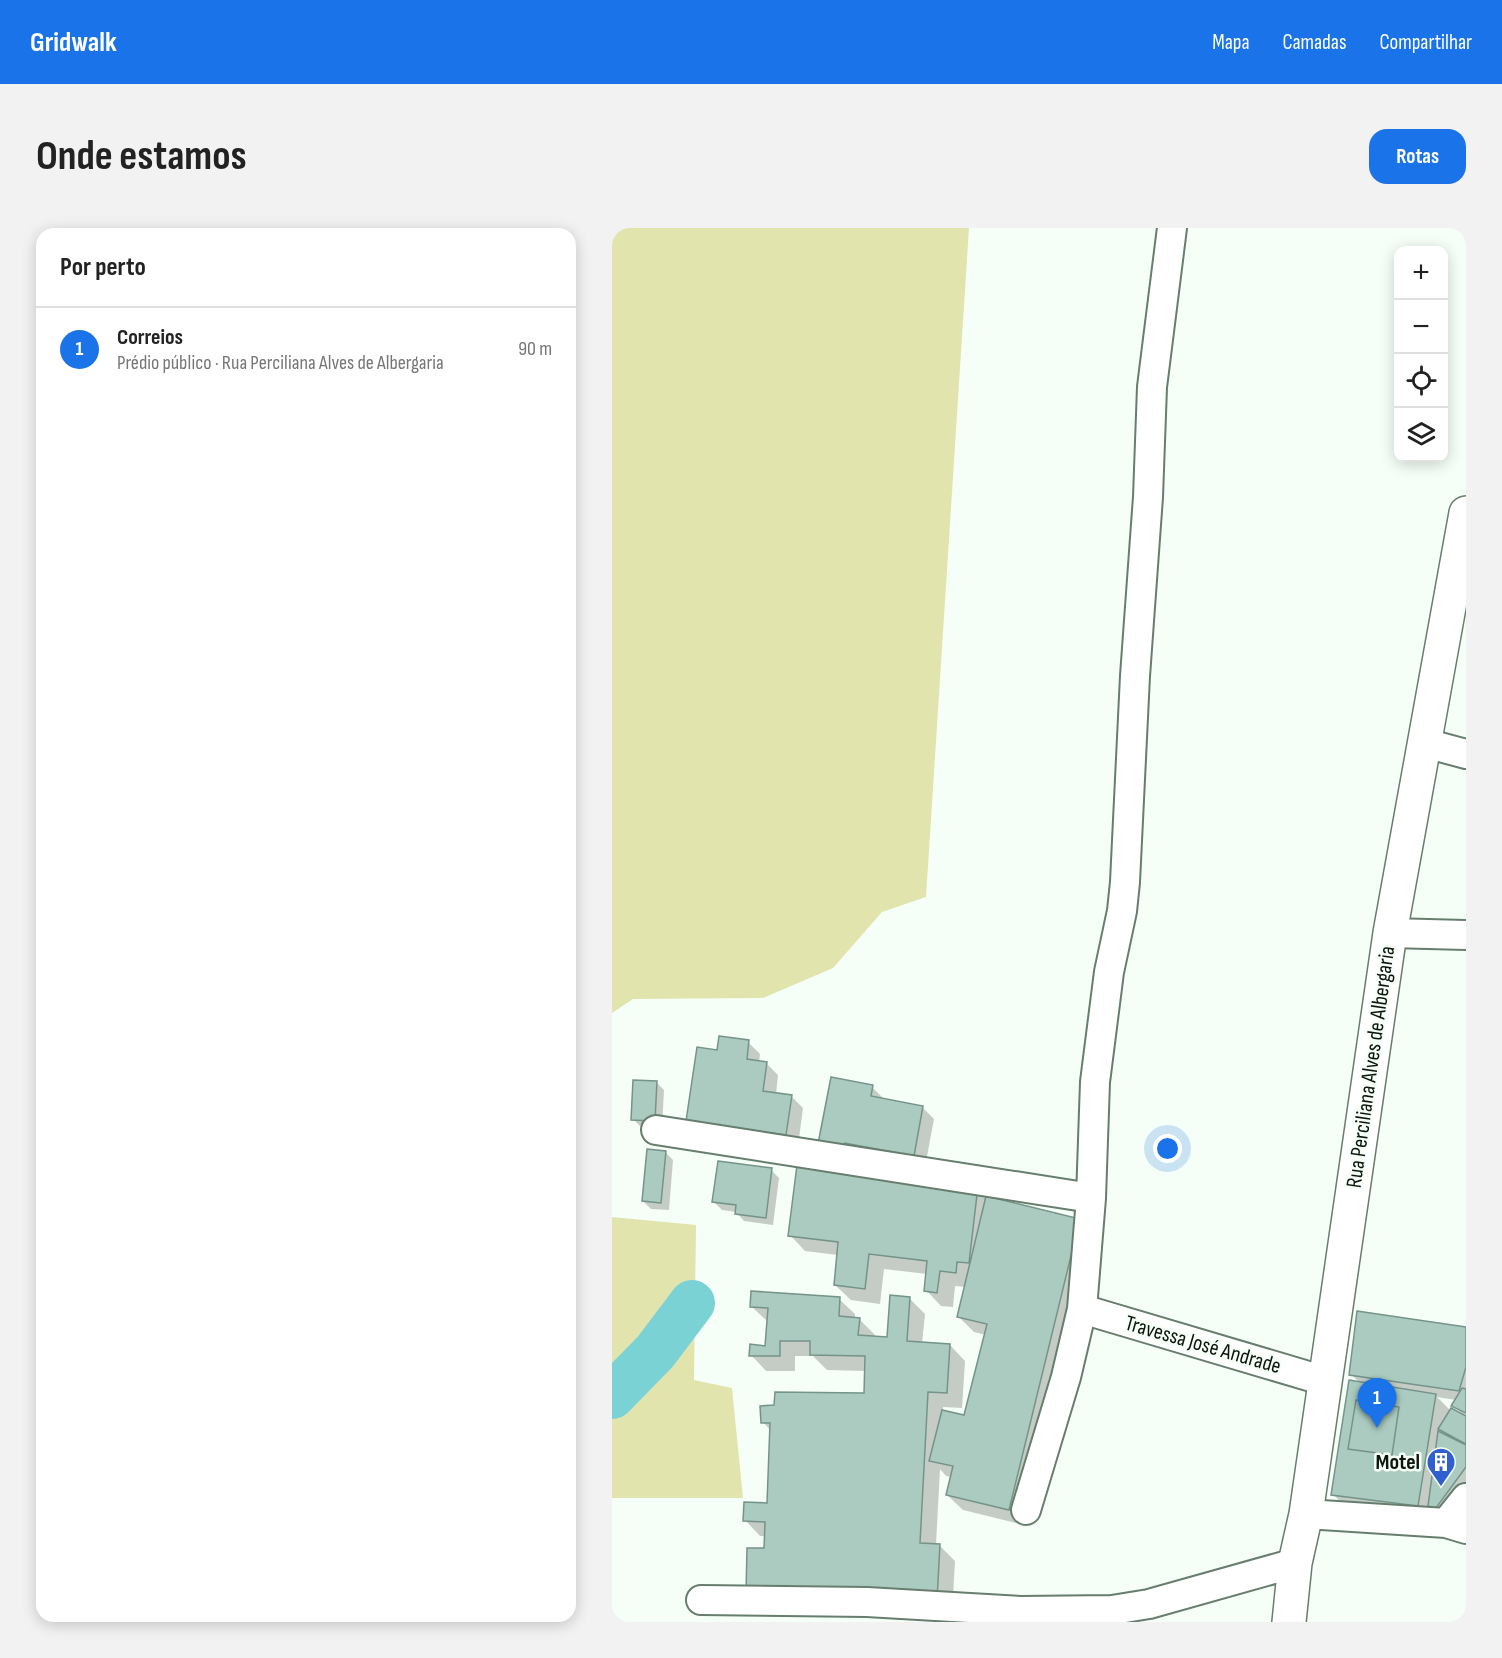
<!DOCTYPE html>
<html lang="pt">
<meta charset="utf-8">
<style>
body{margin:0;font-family:"Sofia Sans Condensed",sans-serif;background:#f2f2f2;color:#222}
.controls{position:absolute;right:18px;top:18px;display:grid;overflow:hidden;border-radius:12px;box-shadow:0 3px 15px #0003}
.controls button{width:54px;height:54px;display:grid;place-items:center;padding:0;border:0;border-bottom:2px solid #e0e0e0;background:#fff;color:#222;font:30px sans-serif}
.you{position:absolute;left:556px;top:921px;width:21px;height:21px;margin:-15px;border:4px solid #fff;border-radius:50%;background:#1a73e8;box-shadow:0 0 0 9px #1a73e833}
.badge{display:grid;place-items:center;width:39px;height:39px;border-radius:50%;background:#1a73e8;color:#fff;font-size:20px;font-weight:700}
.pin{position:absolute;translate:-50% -50px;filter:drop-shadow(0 2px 3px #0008)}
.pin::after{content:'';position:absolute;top:32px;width:21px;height:18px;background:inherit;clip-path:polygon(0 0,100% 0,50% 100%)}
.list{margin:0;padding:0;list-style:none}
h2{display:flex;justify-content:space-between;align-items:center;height:78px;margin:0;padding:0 24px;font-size:26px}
h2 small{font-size:20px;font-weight:400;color:#767676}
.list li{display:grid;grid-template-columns:39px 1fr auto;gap:18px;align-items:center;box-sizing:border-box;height:84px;padding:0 24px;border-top:2px solid #e0e0e0}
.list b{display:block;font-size:22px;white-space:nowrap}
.list p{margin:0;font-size:20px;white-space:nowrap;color:#767676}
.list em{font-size:20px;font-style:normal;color:#767676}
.icon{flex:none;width:33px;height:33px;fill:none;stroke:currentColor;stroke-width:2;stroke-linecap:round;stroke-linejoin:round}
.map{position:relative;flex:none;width:854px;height:1394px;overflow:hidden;border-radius:18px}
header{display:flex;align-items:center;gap:36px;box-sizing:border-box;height:84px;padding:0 30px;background:#1a73e8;color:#fff}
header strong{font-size:28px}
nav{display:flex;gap:33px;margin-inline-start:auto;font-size:21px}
.intro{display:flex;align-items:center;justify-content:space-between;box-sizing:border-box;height:144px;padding:0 36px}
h1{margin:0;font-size:42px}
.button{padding:15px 27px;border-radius:18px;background:#1a73e8;color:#fff;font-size:21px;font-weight:700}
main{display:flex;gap:36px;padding:0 36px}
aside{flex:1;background:#fff;border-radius:18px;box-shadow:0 3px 15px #0003}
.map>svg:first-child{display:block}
</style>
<header>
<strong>Gridwalk</strong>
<nav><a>Mapa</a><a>Camadas</a><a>Compartilhar</a></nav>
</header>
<div class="intro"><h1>Onde estamos</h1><a class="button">Rotas</a></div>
<main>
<aside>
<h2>Por perto<small></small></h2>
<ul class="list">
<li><span class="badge">1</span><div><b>Correios</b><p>Prédio público · Rua Perciliana Alves de Albergaria</p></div><em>90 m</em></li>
</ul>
</aside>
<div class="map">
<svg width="854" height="1394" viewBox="0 0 854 1394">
<rect width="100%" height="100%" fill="#f5fff7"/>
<!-- green -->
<path fill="#e2e4ae" d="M0,0H357L314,669L270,684L221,740L151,770L21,771L0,785Z
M0,989L84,997L82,1152L120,1160L131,1270H0Z"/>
<!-- shadow -->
<path fill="#0003" fill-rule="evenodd" d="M136,814L148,826L147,834L154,835L166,847L164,866L179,868L191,880L186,918L88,905L107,824Z
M44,854L52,862L50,900L29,899L21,891Z
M260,859L272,871L310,879L322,891L313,939L219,933Z
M53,924L61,932L57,982L39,981L31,973Z
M159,942L167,950L161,997L132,993L124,984L110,982L102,974Z
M366,959L377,970L483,1008L412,1297L351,1282L335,1267L340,1249L334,1248L328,1241L324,1317H327L343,1333L340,1387L154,1322V1308H148L133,1292L157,1276L159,1203L151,1194L253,1166L254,1143L215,1142L201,1128H183V1143H154L139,1127L154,1120L156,1094L139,1078L227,1071L243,1086V1091H247L263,1107L262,1110H276L297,1070L313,1086L310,1116L338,1117L353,1133L350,1180L331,1179V1184L353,1189L374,1107L362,1104L347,1089L354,1059L343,1058L341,1079L329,1078L314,1062L315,1046L272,1041L268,1076L239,1072L223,1057L226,1027L193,1023L178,1007Z
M854,1101V1257L832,1287L736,1282L721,1266L748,1155L739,1146ZM825,1169L844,1172L841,1177L851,1187L839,1183Z"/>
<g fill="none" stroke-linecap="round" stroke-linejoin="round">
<!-- river -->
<path stroke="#7ad2d4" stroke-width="46" d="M0,1168L43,1124L80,1075"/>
</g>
<!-- building -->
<path fill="#abcbc1" stroke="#75938a" stroke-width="1.5" d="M107,808L137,812L135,831L155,834L151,863L180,867L174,907L74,893L85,819L105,822Z
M219,849L261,857L259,868L311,878L302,928L233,915L230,926L205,921Z
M21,852L45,853L43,893L19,892Z
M35,921L54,923L49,975L30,973Z
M106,933L160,940L154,990L123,986L124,977L100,974Z
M185,937L366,958L357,1035L345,1034L344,1045L328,1043L325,1065L312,1063L315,1033L257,1026L253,1061L222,1057L226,1014L176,1008Z
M374,968L468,991L397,1282L334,1267L341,1238L317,1233L330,1182L352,1187L375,1096L345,1089Z
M139,1063L228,1069L227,1088L248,1090L246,1107L275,1109L278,1067L298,1069L295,1113L338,1116L335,1165L316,1164L308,1315L328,1316L325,1372L134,1365L135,1320H152L153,1294L131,1293L132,1274L155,1275L158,1195H149L148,1178L162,1177L163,1164L252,1165L253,1128L198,1127V1113H168V1128H137L138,1116L153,1118L156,1080L138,1079Z
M745,1083L854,1099V1139L847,1163L737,1147Z
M737,1152L824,1166L806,1278L719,1267Z
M850,1160L854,1161V1185L839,1178Z
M744,1172L787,1179L780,1227L736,1221Z
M839,1180L854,1188V1216L826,1201Z
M826,1203L854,1217V1239L824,1280L816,1278Z"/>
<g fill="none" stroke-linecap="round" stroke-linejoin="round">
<!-- minor casing -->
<g stroke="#677d6d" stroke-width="32">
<path id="minor" d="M813,515L854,526
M778,705L854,707
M44,902L479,970
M470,1081L713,1153
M414,1282L454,1149L470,1081L479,970L483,854L497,744L510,683L513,654L523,448L536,269L540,159L560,0
M694,1286L834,1295L854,1301
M834,1295L854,1270
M89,1372L255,1374L409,1383L500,1382L537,1376L683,1335"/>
</g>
<!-- tertiary casing -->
<g stroke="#677d6d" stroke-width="36">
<path id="tertiary" d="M677,1394L683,1335L694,1286L778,705L854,285"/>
</g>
<!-- minor -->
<use href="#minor" stroke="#fff" stroke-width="28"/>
<!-- tertiary -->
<use href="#tertiary" stroke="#fff" stroke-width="33"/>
</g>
<!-- icons -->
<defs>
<g id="building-pin" transform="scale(1.5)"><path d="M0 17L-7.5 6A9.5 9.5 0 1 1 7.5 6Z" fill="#3060cf" stroke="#f5fff7"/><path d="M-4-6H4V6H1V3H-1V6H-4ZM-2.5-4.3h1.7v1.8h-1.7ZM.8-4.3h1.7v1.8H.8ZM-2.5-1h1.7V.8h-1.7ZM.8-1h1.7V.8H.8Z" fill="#fff"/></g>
</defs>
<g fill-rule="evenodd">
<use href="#building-pin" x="829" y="1234"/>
</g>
<g text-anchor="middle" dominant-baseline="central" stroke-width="5" stroke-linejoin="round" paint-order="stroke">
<!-- street labels -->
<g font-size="22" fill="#0c140e" stroke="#f5fff7">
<text transform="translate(759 839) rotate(-82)">Rua Perciliana Alves de Albergaria</text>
<text transform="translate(591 1117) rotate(16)">Travessa José Andrade</text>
</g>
<!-- poi labels -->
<g font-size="22" font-weight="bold" fill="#0c140e" stroke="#f5fff7" text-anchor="end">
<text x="808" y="1234">Motel</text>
</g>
</g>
</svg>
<div class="controls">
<button>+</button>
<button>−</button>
<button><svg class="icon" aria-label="locate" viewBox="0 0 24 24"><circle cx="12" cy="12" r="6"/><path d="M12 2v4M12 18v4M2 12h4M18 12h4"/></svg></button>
<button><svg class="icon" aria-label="layers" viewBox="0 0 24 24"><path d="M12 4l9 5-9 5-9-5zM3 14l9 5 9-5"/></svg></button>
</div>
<div class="you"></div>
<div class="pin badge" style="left:765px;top:1200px">1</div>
</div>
</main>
